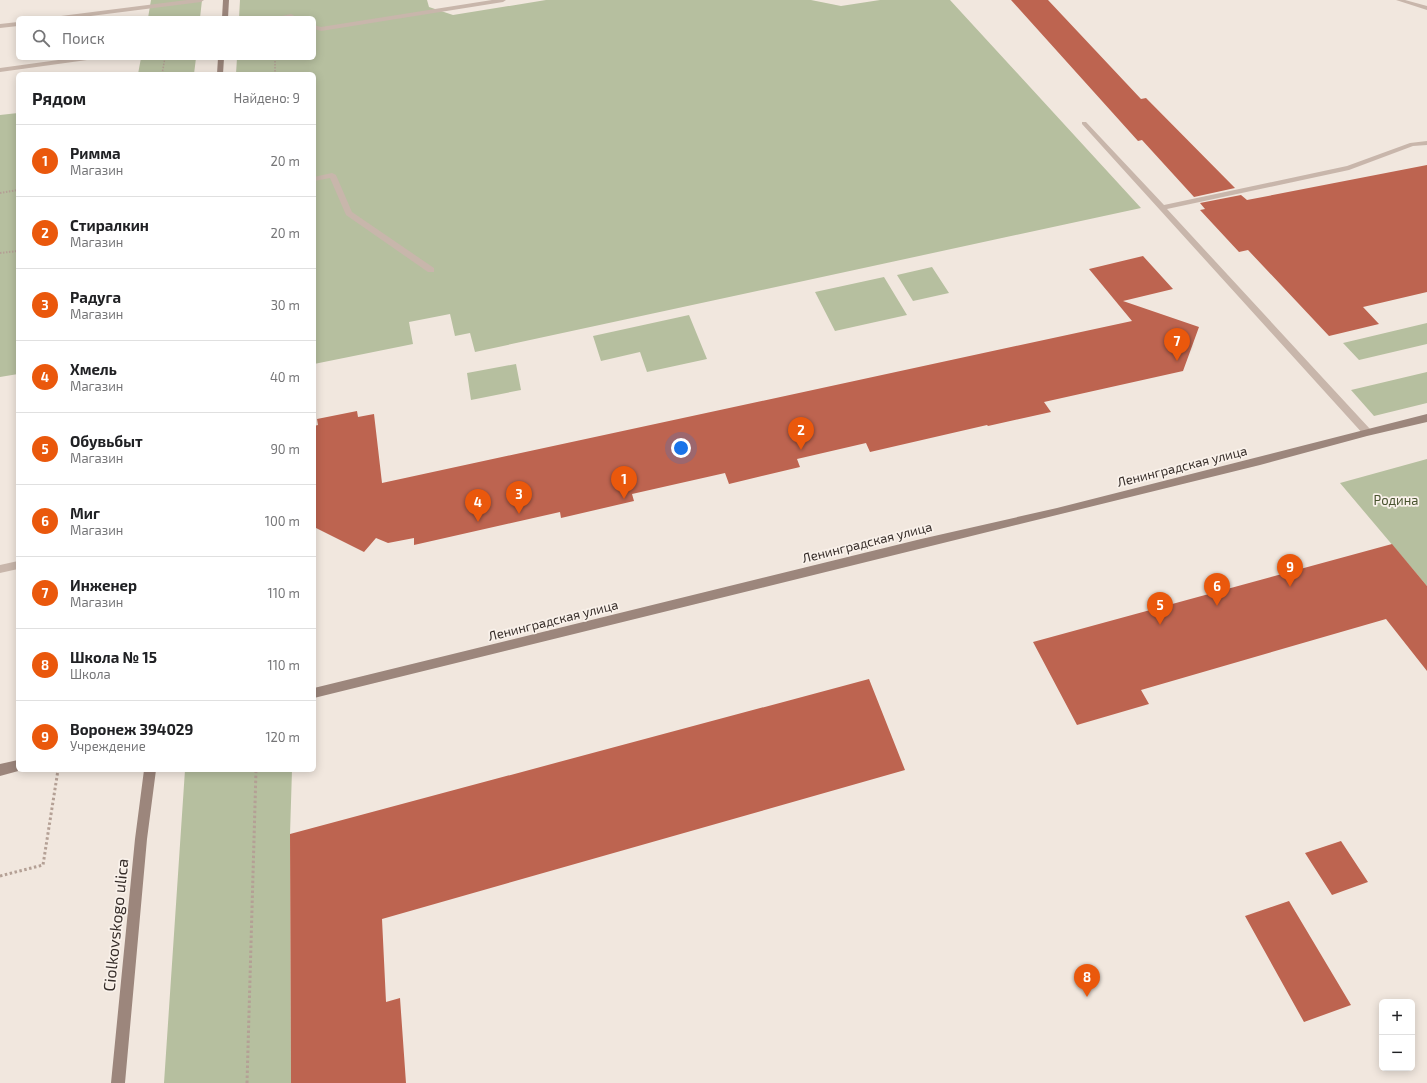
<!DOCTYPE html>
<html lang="ru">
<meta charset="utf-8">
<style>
body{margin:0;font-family:"Exo 2",sans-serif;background:#f2f2f2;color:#202124}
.controls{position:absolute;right:12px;bottom:12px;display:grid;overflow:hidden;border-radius:6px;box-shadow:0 2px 10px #0003}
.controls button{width:36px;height:36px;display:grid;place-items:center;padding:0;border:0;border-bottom:1px solid #e0e0e0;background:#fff;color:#202124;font:20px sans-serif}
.you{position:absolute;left:681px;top:448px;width:14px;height:14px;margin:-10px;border:3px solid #fff;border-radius:50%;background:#1a73e8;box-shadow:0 0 0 6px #1a73e833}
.badge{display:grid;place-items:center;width:26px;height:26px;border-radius:50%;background:#ea580c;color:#fff;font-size:13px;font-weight:700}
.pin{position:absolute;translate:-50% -33px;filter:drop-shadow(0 1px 2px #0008)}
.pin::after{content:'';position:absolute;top:21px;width:14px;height:12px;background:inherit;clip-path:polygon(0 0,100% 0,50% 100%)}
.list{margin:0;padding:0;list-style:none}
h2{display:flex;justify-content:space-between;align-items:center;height:52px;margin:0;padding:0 16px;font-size:17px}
h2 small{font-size:13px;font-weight:400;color:#757577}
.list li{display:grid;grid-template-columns:26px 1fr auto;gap:12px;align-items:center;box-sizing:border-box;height:72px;padding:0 16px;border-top:1px solid #e0e0e0}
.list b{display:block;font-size:15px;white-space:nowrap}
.list p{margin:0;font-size:13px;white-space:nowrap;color:#757577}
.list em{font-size:13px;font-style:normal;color:#757577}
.icon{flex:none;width:22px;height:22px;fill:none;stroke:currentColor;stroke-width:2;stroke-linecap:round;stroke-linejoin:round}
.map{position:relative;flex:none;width:1427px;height:1083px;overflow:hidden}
.search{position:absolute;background:#fff;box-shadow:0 2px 10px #0003;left:16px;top:16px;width:300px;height:44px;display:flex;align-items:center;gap:10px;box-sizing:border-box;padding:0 14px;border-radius:6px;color:#757577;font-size:15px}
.panel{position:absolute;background:#fff;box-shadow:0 2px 10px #0003;left:16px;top:72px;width:300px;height:700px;border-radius:6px}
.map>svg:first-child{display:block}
</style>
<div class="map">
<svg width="1427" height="1083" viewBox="0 0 1427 1083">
<rect width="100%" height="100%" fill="#f1e7de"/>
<!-- green -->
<path fill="#b6bf9f" d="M151,0H202L200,18H148Z
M240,0H427L429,7L453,15L546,0H811L841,6L880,0H950L1141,208L475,352L470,333L455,336L450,314L409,322L413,344L314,364V74H236L237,58H314V18H239Z
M141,58H196L194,74H138Z
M18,113V374L0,377V115Z
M932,267L949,293L913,301L897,275Z
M884,277L907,315L835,331L815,292Z
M689,315L707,359L647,372L640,352L601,361L593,336Z
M1427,323V344L1359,360L1343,343Z
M516,364L521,390L471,400L467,373Z
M1427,372V403L1374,416L1351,390Z
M1427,459V586L1340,483Z
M185,770H292L290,834L291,1083H164Z"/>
<!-- building -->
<path fill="#bd6450" d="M1011,0H1048L1141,99L1146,98L1235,188L1194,197L1142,140L1138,141Z
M1427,165V292L1363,307L1379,324L1329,336L1248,250L1239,252L1200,210L1205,209L1200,203L1241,195L1247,200Z
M1143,256L1173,289L1123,301L1199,327L1183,371L1044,402L1051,412L988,426L987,425L870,452L866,443L797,459L800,467L729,484L725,473L632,494L634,501L561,518L560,512L414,545V538L388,543L376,538L364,552L314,527V426L318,425L317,419L357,411L358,417L374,414L382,483L1132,321L1089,269Z
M1392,544L1427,586V671L1386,619L1141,690L1149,704L1077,725L1033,642Z
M869,679L905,770L382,919L386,1002L400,998L406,1083H291L290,834Z
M1341,841L1368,882L1332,895L1305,853Z
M1289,901L1351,1005L1304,1022L1245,916Z"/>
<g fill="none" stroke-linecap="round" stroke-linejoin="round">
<!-- path-far2 -->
<path stroke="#b4a095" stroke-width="1.5" stroke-dasharray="1.5 1.5" stroke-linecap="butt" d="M275,58V74
M162,74L165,58"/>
<!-- path-far1 -->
<path stroke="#b4a095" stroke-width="2" stroke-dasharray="1.5 1.5" stroke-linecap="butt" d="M0,193L18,190
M0,253L18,251"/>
<!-- path -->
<path stroke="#b4a095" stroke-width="3" stroke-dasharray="2.5 2.5" stroke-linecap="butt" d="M0,876L43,865L58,770
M247,1083L256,770"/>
<!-- lane -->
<path fill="#c8b6ab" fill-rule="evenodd" d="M187,0H204L201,2L75,18H58L61,16Z
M492,0H506L503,2L321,31L314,29V25L321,27Z
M1396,0H1405L1427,6V10Z
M291,14L298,18H276L277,17Z
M18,22V26L0,28V24Z
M73,58H90L87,60L0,72V68Z
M1082,122H1086L1164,205L1347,166L1410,143L1427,141V145L1413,146L1349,170L1167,209L1370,429L1372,432L1370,435H1364L1082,124Z
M332,173L336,175L352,212L434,268V272H428L346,215L330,178L314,181V177Z
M18,561V569L0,573V565Z"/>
<!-- secondary -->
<path fill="#9c867c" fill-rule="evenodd" d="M223,0H229L228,18H222Z
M218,58H224L223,74H217Z
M1427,414V422L1367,436L1260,465L314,698V688L921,539L1057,508Z
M18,760V770H22L0,776V764Z
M144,770H156L147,839L125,1083H111L135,839Z"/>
</g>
<g text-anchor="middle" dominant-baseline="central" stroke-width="3.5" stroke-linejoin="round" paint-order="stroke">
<!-- street labels -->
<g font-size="13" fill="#362d29" stroke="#f9f1ea">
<text transform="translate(1182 466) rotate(-14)">Ленинградская улица</text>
<text transform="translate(867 542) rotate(-14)">Ленинградская улица</text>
<text transform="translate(553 620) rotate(-14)">Ленинградская улица</text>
</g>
<!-- park labels -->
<g font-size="13" fill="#48532f" stroke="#f9f1ea">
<text x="1396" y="500">Родина</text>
</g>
<!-- near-street labels -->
<g font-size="16" fill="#362d29" stroke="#f9f1ea">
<text transform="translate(115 925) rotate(-84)">Ciolkovskogo ulica</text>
</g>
</g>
</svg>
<div class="controls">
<button>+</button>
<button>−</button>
</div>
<div class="you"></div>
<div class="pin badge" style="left:624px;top:499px">1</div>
<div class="pin badge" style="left:801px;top:450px">2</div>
<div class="pin badge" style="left:519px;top:514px">3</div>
<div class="pin badge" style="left:478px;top:522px">4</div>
<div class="pin badge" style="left:1160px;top:625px">5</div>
<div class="pin badge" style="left:1217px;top:606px">6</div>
<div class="pin badge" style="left:1177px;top:361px">7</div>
<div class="pin badge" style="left:1087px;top:997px">8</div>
<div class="pin badge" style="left:1290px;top:587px">9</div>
<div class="search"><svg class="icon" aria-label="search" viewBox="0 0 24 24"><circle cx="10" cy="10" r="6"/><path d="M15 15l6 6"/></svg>Поиск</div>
<section class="panel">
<h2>Рядом<small>Найдено: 9</small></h2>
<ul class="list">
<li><span class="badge">1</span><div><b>Римма</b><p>Магазин</p></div><em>20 m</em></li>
<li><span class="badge">2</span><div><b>Стиралкин</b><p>Магазин</p></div><em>20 m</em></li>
<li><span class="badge">3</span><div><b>Радуга</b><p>Магазин</p></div><em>30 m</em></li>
<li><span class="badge">4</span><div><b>Хмель</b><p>Магазин</p></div><em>40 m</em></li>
<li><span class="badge">5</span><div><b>Обувьбыт</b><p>Магазин</p></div><em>90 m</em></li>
<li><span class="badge">6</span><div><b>Миг</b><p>Магазин</p></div><em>100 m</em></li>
<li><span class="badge">7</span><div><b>Инженер</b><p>Магазин</p></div><em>110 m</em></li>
<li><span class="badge">8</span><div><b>Школа № 15</b><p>Школа</p></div><em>110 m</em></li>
<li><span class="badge">9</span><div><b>Воронеж 394029</b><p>Учреждение</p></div><em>120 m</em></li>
</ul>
</section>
</div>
